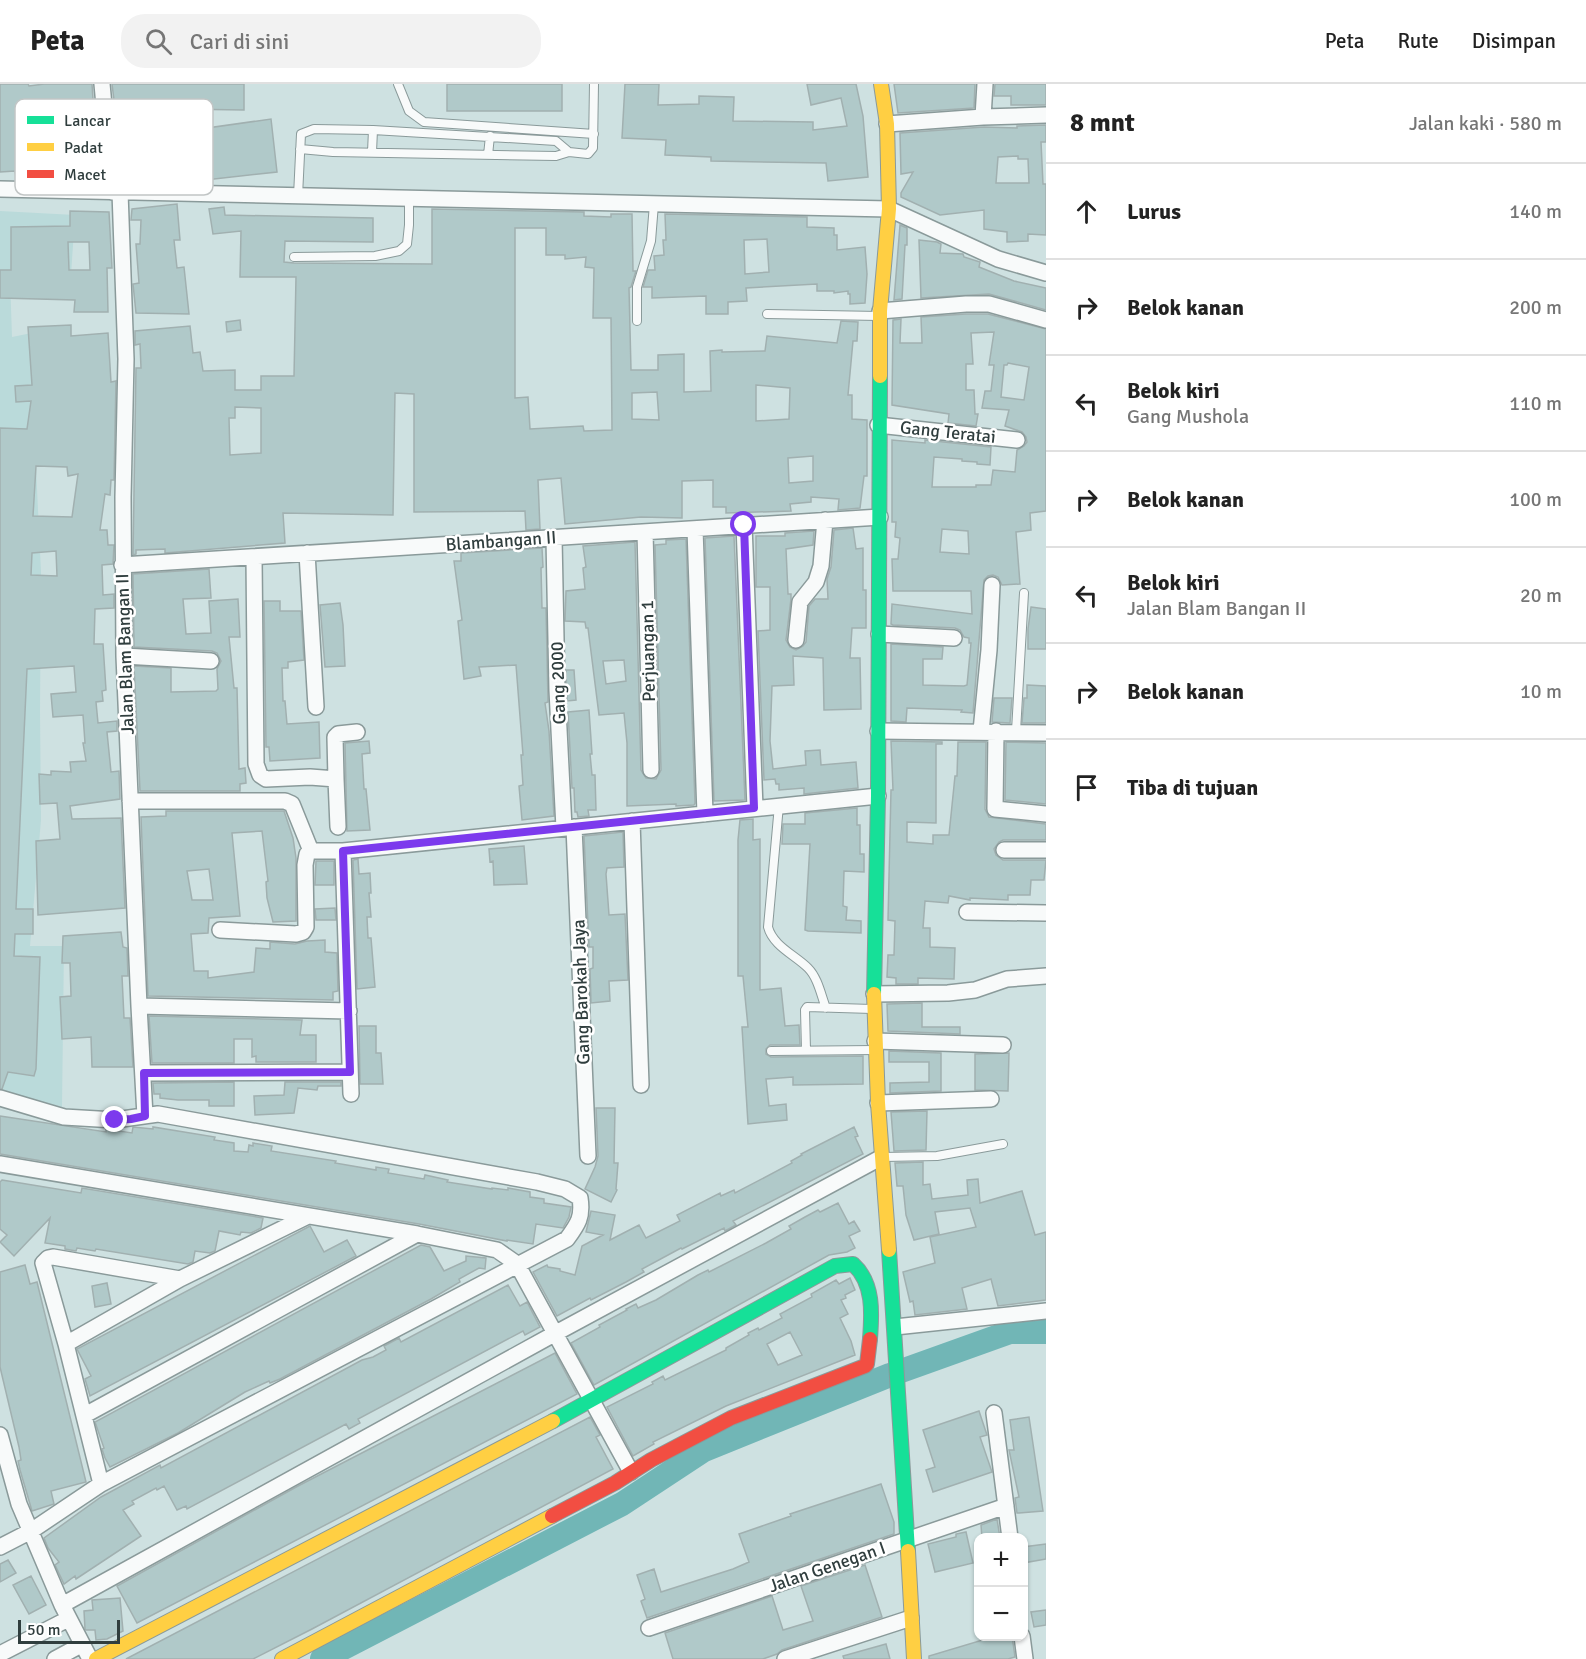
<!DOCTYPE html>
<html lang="id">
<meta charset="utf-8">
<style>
body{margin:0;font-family:Signika,sans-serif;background:#f2f2f2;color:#222}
.controls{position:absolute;right:18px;bottom:18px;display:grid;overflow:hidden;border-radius:12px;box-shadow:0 2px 4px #0004}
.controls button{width:54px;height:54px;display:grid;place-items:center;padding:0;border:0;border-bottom:2px solid #e0e0e0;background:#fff;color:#222;font:30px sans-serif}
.scale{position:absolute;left:18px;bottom:15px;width:102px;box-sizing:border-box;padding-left:6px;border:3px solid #303e3e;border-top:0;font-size:16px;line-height:21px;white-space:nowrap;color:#303e3e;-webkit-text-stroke:4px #fff;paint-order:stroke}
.stop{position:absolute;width:18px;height:18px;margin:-14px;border:4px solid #7c3aed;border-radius:50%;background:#fff}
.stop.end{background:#7c3aed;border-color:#fff;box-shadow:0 2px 6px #0008}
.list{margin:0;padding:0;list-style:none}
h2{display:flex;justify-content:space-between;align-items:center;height:78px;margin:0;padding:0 24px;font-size:26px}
h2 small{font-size:20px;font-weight:400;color:#767676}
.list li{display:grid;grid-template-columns:39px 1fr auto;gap:18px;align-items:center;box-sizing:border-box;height:96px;padding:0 24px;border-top:2px solid #e0e0e0}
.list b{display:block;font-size:22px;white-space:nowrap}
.list p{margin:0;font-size:20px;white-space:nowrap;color:#767676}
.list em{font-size:20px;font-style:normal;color:#767676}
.icon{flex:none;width:33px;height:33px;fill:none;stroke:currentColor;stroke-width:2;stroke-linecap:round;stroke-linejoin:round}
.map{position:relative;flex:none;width:1046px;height:1575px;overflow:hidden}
header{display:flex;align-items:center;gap:36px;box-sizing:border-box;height:84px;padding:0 30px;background:#fff;border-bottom:2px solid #e0e0e0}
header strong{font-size:28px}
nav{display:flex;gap:33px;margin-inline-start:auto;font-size:21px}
.search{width:420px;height:54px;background:#f2f2f2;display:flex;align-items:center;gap:15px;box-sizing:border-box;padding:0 21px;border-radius:24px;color:#767676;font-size:22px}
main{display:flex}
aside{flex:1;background:#fff}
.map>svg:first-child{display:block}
</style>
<header>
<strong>Peta</strong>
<div class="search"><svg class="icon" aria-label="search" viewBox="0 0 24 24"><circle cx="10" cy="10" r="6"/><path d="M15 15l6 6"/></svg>Cari di sini</div>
<nav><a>Peta</a><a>Rute</a><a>Disimpan</a></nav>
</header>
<main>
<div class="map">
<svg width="1046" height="1575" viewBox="0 0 1046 1575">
<rect width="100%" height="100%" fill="#cee1e1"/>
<!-- built -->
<path fill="#badada" d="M0,127L75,131L71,191L10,194L12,253L61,243L34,342L41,488L40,627L41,736L30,862H64L62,1023L0,1006Z"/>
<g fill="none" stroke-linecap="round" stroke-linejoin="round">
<!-- river -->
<path stroke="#71b6b6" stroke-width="24" d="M322,1575L622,1420L704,1366L890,1291L1010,1248H1046"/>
</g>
<!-- building -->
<path fill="#b0c9c9" stroke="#a1b0b0" stroke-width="1.5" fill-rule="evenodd" d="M0,0H28L29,2L44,0H92L94,31L87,32L88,53H97L101,91L62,93V97L28,96V91L16,92L15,87L0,88ZM59,53L60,76L36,77V56Z
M112,0H244V26L115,24Z
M447,0H562V27H447Z
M625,0H659L658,21L699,20V12L734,13L733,37L813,38V46L847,42L841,14L811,21L807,0H856L863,32L868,93L828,97L826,79L711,77V73L665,71L666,56L622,54Z
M894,0H975L974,24L898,29Z
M995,0H1046V21H1011V12H994Z
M271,35L277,88L179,99L178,90H154V93H141V77L119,76L118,64L141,65L157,64V61H174L172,49Z
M1046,41V58H1041L1043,100H1046V151L1028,150V157L1007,158V148L984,145V126L940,131L901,113V109L913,88L901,90L900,49L984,43L1017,44V42ZM1018,72V75H1028L1029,99H996L998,73Z
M177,120L180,156H174L177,184L184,183L189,230L136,229L133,200L139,199L136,160H140L141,136H131L132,125Z
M224,123L225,131L373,134V158L285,157L284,178L294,179L432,180V125L584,128V132L611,133V130H632L633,187H636L631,203L629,204L631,286H658V271L684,270V308L711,307L710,267L722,266V268L765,267L767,252L837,259L841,237L858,238L857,257H853L848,311H852V335L867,336V392H864L860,424L838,426L839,415L811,413V418L790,420L791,427L726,429V423H713V396L682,397V434L641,433L565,440L561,394L538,396L540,445L526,446L525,427L414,428V310L395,309L393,431L283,429L285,459L165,469V465L136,466V470L133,471L136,284H141L140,260L135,261V247L190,242L193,269L200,268L203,287L235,286V306H261V292H294L296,193H240L241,147L213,150L209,125ZM515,144H546V171H565V175L586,173L585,183L594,184L593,234H611L612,346L584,347L583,342L530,345L528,313L515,314ZM756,301L790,304L789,335L756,337ZM657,308L659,336L632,335V309ZM235,323L261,324V369L230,371L229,334H235ZM813,372V397L789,399L788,374Z
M70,127L109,128L112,184H107L108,228H74L75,216L0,214V186H11V143L70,142ZM68,158H89L90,186H69Z
M665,130L807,133V143L834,144V151H837V166L865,163L867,190L865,219L850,220V210H848V207L834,209V207H817V200L746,204L747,217L728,218V230H706V212L652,214V203H643L648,186H655L654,172L664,171L663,156H666ZM767,155L769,188L745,190L744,156Z
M900,141L907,144V161H905L902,215L894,216Z
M919,156L937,158L941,160L940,169L963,170L964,173L980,178L979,183L1014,197L1046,204V226L989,210L921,214Z
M966,230H988L1046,245V427L1030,429L1031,446L1016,448L1020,500L1002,501L998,493L993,491L988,492L984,496L973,629L961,628L962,626L907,624L906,638L891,637V560L943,563L942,575H923V601L964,602L967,601L971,559H969V554L964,553L960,546L955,544L893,541L891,540L892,520L972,530L971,507H893L892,475H898L900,454L895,453L896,438H892V356L925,359V356L991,363L990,381L977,380V378L962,377V375L934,373L932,403H976V401H991L993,386L1015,388L1017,366L1024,362L1027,358L1026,353L1022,348L1005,342L1009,326L982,324L985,307H991L994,281H989L994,248L971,249L973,280H966V306H974L975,330H978L976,342L948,339L949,330L892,321L893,236L901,235L900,259H922L921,233ZM1008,279L1029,283L1024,316L1001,313L1004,281H1007ZM942,445L968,447L969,470L940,468Z
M240,236L241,246L227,248L226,238Z
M71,241V252L108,249L111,298L116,297L114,396H111L110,411L105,410L100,446H107L108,461H114L113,480L102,481L103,511L114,510V524L95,525L94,560H103L106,606L102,607L103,617L96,618L98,639L117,637V647L107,648L111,688L119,687L120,715L70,722L72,735L121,734L125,824L38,831L36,757L60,755L57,719L40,720L39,690L51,691V687L71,688L70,678L86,677L83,659H85L83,631L53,633L51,610L76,608L74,582L27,585L16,825H33V850H15L14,872L40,873L36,985L34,992L8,988L2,1005H0V344L27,345L31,317L16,318L15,302L32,301L28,243ZM36,382L67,383L68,392L78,390L72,433L33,432ZM56,467L57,492L31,491L32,469Z
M853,444L856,465L863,464V506H866V544H852L850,574H860L861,625L824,626L823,574L793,572L794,601L772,602L770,657L773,685L806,681L805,667L820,666L821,681L856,678L858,704L804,710V704L779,706V700H776L775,695L764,696L758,547L770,546V503H756V452H785V449L814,447L813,461L786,465L788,510H791V515L786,556L790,563L796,566L803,562L806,558L809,522L815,515H828L827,495L831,483L834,446Z
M734,452L745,716L714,717L705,454Z
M686,455L695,719L694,721L676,722V720L627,722V659L624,629L599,631L588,544H586L585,538L565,537L566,507L585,505L583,484L586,483L583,462L635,458L641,686L646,694L656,695L661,686L655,461L666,460V456ZM624,576L626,597L606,600L603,577Z
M542,464L543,483L541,484L542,524H546L548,618L545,619L549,647L554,732L522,736L519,702L523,701L521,671H523L516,581L479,583L481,592L464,595L458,537L462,536L454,477H461V469Z
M209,485L211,514L183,515L186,550L211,549L209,517L238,515L240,553H229L234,604H237L239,685L245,684L246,699L240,700V707H140L134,582L171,584V608L216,607L218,605L217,585L221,577L217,569L212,567L134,563L133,490Z
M264,517H280V527H301L304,576L288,578V584H282L283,617H285L287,640L319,638L320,674L270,677L269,663H266Z
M340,519L343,541L345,582L325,583L320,521Z
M1031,523L1046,525V565H1028V545Z
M566,586H574L576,616L567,617Z
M1027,601L1046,602V639H1022L1024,614H1027Z
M994,614H1012L1010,639L992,638Z
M589,626L592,670H590L592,691H595L596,726H588L589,732L578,733L577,728H575L574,704H572L568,628Z
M369,657L370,669L362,670L364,705H366L370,746L347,747L345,659Z
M891,657L942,658V660H936V739L907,738V758L933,760V751H949L955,692H957L958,658H986L985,725L989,733L1046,740V756H1003L999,758L994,765L996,771L1003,776H1046L1044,796H1031L1030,811H1008V816L970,814V816L949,812L948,819L925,817L923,844H930V863L955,864L954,895L918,894V900H896V894L887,893L888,871H894L895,837L888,836L891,706H893Z
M1006,658L1046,659V720L1005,716Z
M857,724V741H860V770H864V788L844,787L843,822L847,823L846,836L861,837V849L808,847L805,846L810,760H782L783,740H805V729Z
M166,727H284L293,754L296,774V837L273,838L267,814L266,798L268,797L262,747L232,749L240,832L209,834L208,849L191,850L194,887H208V894L254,888L256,864L270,865V858L295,860L307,857L325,856V868L337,869L338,907L333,908V916L148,912L141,733L166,732ZM209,785L213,816H192L187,787Z
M753,735V756L760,755V906L781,904L785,942L799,941L800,961H770L766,965V970L771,973L863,972V1000L793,1001V993L766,995L769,1022L786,1020L787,1036L748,1040L742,943H748L743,892H738V756L740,736Z
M623,748L624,783L607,784L606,790L609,831L625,830L628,896L609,897L610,917L591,919L590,885L593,884V863H589L584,752Z
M524,762L527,800L494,801L493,777L490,778L489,765Z
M358,775L359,790L370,789L371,809H369L371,833H367L368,854H371L375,903L357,905L353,776Z
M316,777H334V801H315Z
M335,824L336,836H316L315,825Z
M121,848L123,863L127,864L128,892H122L124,934H130L133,983H92L91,953L62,955L60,913L71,912L70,879H62L63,852Z
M922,919V943H960V950L888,947L887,920Z
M149,932L302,936L300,951H316V978H256V972L252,973V955H234V979H152Z
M359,942H376V969H381L383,1000H360Z
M889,967L941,969V1007L890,1009V999L929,998V978H889Z
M1009,969L1008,1007L975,1006V970Z
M234,998V1022H209V1016H178L160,1014V1010H154L153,999Z
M285,998H341V1002H318L317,1006L298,1004L294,1029L255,1031L254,1012L284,1011Z
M596,1024H615L614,1079H618L616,1105L617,1106L611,1118L585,1105L595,1083L598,1072Z
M927,1027L926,1066L894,1067L891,1028Z
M0,1032L106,1048V1045L132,1049L133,1043L153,1045V1043L215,1053L214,1056L234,1059V1067L248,1068L249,1061L253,1062V1059L272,1062L271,1067L336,1077L335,1079L376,1086V1083L389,1085L388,1089L424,1095L425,1091L448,1096L447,1098L492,1105V1104L508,1106V1104L530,1108V1113L544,1115V1119L571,1123L569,1133L563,1144L536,1140L533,1160L507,1156V1157L419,1140L0,1070Z
M854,1043L858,1052L855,1053L863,1070L733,1137L736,1141L725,1147L724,1144L682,1165L681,1164L642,1185L644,1188L626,1198L591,1216L590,1214L557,1232L533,1188L547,1181L548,1183L560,1185V1187L575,1191L582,1162L603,1151L586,1148L591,1127L615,1131L610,1156L639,1141L646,1154L680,1137L677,1131L720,1109L721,1112L734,1106L735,1109L792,1079L791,1077L802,1071L801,1070Z
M923,1078V1101L930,1100L932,1115L968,1111L967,1096L978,1095L980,1119L1022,1107L1035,1151L1046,1148V1216L998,1222L991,1195L962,1204L967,1225L915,1231L913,1217L910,1218L903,1188L935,1179L930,1153L976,1143L970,1124L935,1128L939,1150L914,1156L906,1131L903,1102H897L895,1079Z
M2,1096L81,1109L82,1104L263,1134L261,1144L251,1149L241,1148L240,1151L219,1147L215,1167L210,1169L195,1167L193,1178L188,1180L96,1165L95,1167L77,1164L76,1167L65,1165V1162L45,1159L50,1134L14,1172L0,1158L7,1151L0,1145V1098Z
M838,1119L849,1140L854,1137L860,1147L849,1152L855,1164L847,1168L829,1171L594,1301L571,1259L600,1243L599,1241L627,1226L626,1225L636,1220L638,1224L656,1216L698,1191L708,1186L709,1188L766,1159L791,1145L789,1142L805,1133L818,1126L820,1128Z
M310,1142L324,1168L347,1156L356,1172L90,1312L85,1295L91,1292L77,1265Z
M421,1161L430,1163L444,1187L466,1177V1172L486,1174L485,1185L479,1184L459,1195L460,1198L431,1215L280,1295L270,1299L269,1297L245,1308L178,1349L110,1383L105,1374L102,1365L104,1364L95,1338Z
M25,1181L30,1200L37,1198L86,1398L51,1407L54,1420L32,1427L20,1386L18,1377L21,1376L19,1363L0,1283V1188Z
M850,1194L855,1206L845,1211L846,1214L841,1216L848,1230L840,1234L851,1257L855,1271L726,1322L653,1358L654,1360L633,1372L607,1323L653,1300L652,1298L663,1292L665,1296L726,1266V1264L749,1251L748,1249L758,1244L759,1246L782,1234L780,1230L812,1213L811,1210L836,1196L839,1200ZM790,1248L802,1271L778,1281L767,1260Z
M107,1199L111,1220L95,1223L92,1202Z
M508,1201L520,1222L527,1218L540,1243L525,1251L523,1247L358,1335L360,1339L349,1345L346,1340L187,1425L186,1422L177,1426L164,1402L157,1406L156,1404L132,1417L134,1420L123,1426L141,1452L76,1495L75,1492L64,1500L55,1481L59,1478L48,1464L44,1454L101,1413L160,1381L161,1384L362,1276L373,1273L386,1266L384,1262L399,1254L401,1258Z
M555,1269L577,1310L137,1539L117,1502L298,1402Z
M979,1327L987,1351L980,1353L992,1388L933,1408L926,1386L935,1383L923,1346Z
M590,1333L600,1351L596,1353L613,1385L312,1545L253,1575H126Z
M1029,1333L1043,1427L1019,1429H1017L1015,1414L1019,1413L1009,1366H1014L1010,1336Z
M881,1400L894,1438V1450L647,1534L641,1517L645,1515L637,1491L654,1485L661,1508L733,1485L749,1478L739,1450L791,1432L790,1430Z
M997,1435L1000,1454H982L981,1441Z
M966,1448L973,1479L935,1488L928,1460L956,1453V1450Z
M1046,1460V1475L1023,1479V1463Z
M8,1476L16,1489L0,1498V1480Z
M865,1481L882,1533L782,1566L777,1570L763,1575H673L665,1549L772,1512L783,1546L813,1537L801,1502Z
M31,1492L46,1521L29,1530L13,1501Z
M120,1514L123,1547L107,1555L96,1556L95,1546H86L85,1545L84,1527L93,1526L92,1516Z
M1046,1526V1541L1034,1543L1031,1528Z
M996,1552H1012L1015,1573L1008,1575H929V1572Z
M886,1560L890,1575H844L843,1572Z"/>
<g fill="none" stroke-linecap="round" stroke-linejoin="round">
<!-- lane casing -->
<g stroke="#8a9a9a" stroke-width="10">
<path id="lane" d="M398,0L409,27L424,38L594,50
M300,65L333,68L556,72L569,68L588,70L593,64L594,0
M372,68L373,46
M488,71L490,52
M298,112L301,50L314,45L373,46L556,57L569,68
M294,173L375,172L399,167L407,160L409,141V114
M767,230L879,232
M637,237V203L651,157L654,120
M1016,647L1024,509
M779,721L768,843C773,862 795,871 808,884C818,894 821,911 826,924
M806,966L805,926L807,923L872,925
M771,967L875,966
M883,1073L937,1072L1003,1060"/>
</g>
<!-- street casing -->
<g stroke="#8a9a9a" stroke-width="18">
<path id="street" d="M102,0L112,108
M983,33L985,0
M887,40L983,33L1046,31
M0,105L889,125L998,175L1046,189
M120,108L126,275L123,413L124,572L139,922L145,1032
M880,227L966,220H989L1046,236
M878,341L1017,356
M744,441L755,724
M695,445L705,730
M645,448L651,686
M554,454L557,606L564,744
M307,469L316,623
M254,473L256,680L260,691L266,695L310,693L336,695L338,743
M122,481L880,433
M879,550L954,554
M796,556L800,518L816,498L821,482L825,436
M124,572L211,577
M878,647L1046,649
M981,647L989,566L992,501
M996,647L995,725L1046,730
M336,695L335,653L338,650L357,648
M130,717H285L292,720L311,767
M632,737L641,1001
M574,743L588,1072
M1004,766H1046
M311,767H343L878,712
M343,767L351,1010
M967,828L1046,829
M220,846L296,850L303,848L306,843L305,781L307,770L311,767
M874,910L948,909L975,906L1007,895L1046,892
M139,922L349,927
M875,957L1003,961
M144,989L350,988
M0,1014L64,1033L115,1036L158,1030L537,1098L565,1105L580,1114C583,1133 578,1140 567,1155L101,1400L31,1447L0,1463
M878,1019L991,1015
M0,1080L417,1150L497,1166L517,1180L631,1388
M895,1243L1046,1227
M66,1260L180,1195L306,1133
M994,1329L1010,1454
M85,1331L417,1150
M0,1351L19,1420L62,1521L90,1575
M101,1400L66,1260L43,1179L48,1174L53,1173L180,1195
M62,1521L556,1249L882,1073
M649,1544L1006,1422
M1022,1552L1025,1575
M0,1570L68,1535
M55,1575L81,1561
M785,1575L911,1534"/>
</g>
<!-- fast casing -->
<g stroke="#8a9a9a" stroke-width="16">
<path id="fast" d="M874,910L878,712L880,292
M889,1166L908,1467
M553,1337L835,1182L853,1180C874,1199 872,1229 870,1255"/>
</g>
<!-- slow casing -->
<g stroke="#8a9a9a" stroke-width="16">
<path id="slow" d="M880,292V227L889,125L887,40L881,0
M874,910L878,1019L889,1166
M908,1467L914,1575
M96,1575L553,1337
M282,1575L552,1432"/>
</g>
<!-- jam casing -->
<g stroke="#8a9a9a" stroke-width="16">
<path id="jam" d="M552,1432L615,1399L651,1376L731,1334L865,1282L867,1280L870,1255"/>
</g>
<!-- lane -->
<use href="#lane" stroke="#f8fafa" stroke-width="8"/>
<!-- street -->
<use href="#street" stroke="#f8fafa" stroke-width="15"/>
<!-- fast -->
<use href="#fast" stroke="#16e098" stroke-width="14"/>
<!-- slow -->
<use href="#slow" stroke="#ffcf43" stroke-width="14"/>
<!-- jam -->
<use href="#jam" stroke="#f24e42" stroke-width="14"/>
</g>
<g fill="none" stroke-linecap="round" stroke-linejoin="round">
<!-- route -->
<path stroke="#7c3aed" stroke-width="8" d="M115,1036L131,1035L145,1032L144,989L350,988L343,767L754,724L744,441"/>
</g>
<g text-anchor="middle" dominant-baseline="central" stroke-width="5" stroke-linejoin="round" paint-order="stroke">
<!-- street labels -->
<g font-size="18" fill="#303e3e" stroke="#fff">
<text transform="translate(948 348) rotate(6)">Gang Teratai</text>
<text transform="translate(501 457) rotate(-4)">Blambangan II</text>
<text transform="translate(648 567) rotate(-91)">Perjuangan 1</text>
<text transform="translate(125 570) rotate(-92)">Jalan Blam Bangan II</text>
<text transform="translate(558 599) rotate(-92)">Gang 2000</text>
<text transform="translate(581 908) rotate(-92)">Gang Barokah Jaya</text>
<text transform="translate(827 1483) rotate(-19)">Jalan Genegan I</text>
</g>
</g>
<!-- legend -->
<rect x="15" y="15" width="198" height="96" rx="9" fill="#fff" stroke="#c1c5c5" stroke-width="1.5"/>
<rect x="27" y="32" width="27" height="8" fill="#16e098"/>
<rect x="27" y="59" width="27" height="8" fill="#ffcf43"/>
<rect x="27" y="86" width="27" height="8" fill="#f24e42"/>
<g font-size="16" fill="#303e3e">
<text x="64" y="42">Lancar</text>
<text x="64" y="69">Padat</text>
<text x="64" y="96">Macet</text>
</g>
</svg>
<div class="controls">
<button>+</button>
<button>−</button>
</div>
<div class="scale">50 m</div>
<div class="stop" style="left:744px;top:441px"></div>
<div class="stop end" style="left:115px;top:1036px"></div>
</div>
<aside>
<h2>8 mnt<small>Jalan kaki · 580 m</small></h2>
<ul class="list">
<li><svg class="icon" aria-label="ahead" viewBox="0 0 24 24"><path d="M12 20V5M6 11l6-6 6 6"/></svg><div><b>Lurus</b></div><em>140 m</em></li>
<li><svg class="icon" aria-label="right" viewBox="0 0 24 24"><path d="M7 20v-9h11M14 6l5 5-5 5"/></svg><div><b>Belok kanan</b></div><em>200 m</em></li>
<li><svg class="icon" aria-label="left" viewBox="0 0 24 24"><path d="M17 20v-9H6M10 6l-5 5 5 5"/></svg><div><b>Belok kiri</b><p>Gang Mushola</p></div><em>110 m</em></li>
<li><svg class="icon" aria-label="right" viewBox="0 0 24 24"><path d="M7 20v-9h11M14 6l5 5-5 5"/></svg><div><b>Belok kanan</b></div><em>100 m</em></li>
<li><svg class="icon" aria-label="left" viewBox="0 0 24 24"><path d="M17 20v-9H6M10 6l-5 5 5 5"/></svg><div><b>Belok kiri</b><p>Jalan Blam Bangan II</p></div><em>20 m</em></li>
<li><svg class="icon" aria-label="right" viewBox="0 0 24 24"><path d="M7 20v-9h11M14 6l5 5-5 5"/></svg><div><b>Belok kanan</b></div><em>10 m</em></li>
<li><svg class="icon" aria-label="arrive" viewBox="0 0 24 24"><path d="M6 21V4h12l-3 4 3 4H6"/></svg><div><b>Tiba di tujuan</b></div></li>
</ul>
</aside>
</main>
